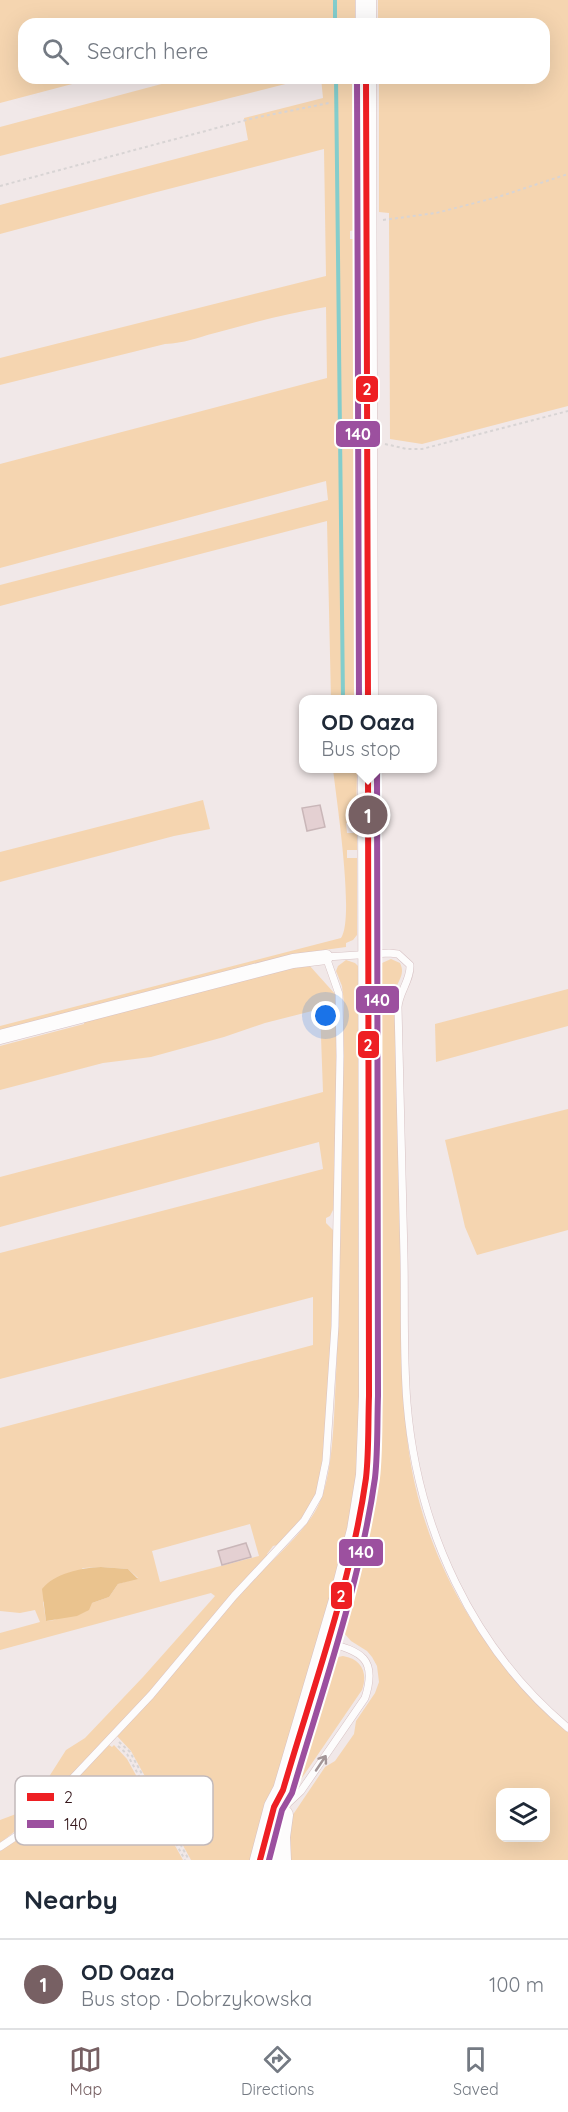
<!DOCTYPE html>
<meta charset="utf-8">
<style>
body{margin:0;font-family:Quicksand,sans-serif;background:#f2f2f3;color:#1f2937}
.controls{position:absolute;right:18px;bottom:18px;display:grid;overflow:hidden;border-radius:12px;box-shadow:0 6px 24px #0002}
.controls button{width:54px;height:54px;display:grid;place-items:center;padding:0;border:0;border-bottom:2px solid #e0e1e3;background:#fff;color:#1f2937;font:30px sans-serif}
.you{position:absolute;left:326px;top:1016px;width:21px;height:21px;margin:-15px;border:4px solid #fff;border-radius:50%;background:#1a73e8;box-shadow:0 0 0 9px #1a73e833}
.badge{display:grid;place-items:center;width:39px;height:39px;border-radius:50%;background:#776063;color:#fff;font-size:20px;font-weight:700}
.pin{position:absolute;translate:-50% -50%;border:3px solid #fff;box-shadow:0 2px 6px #0006}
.popup{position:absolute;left:299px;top:695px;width:138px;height:78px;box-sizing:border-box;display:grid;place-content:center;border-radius:12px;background:#fff;filter:drop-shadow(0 2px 4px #0005);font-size:20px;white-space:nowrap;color:#747a83}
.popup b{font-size:22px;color:#1f2937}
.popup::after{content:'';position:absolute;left:50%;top:100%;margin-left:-12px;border:12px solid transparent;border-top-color:#fff}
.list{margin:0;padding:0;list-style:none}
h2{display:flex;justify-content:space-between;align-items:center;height:78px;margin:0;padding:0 24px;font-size:26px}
h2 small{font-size:20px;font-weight:400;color:#747a83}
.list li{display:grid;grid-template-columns:39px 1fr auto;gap:18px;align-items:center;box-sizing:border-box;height:90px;padding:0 24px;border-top:2px solid #e0e1e3}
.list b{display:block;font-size:22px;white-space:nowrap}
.list p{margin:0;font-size:20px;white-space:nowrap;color:#747a83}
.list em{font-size:20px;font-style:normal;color:#747a83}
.icon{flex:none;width:33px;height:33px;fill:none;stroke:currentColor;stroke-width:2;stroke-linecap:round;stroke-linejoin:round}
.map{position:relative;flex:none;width:568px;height:1860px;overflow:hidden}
.search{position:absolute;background:#fff;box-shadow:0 6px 24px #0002;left:18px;right:18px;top:18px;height:66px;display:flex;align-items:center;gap:15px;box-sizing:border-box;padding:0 21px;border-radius:18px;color:#747a83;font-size:22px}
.sheet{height:168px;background:#fff}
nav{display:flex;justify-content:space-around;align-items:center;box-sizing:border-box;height:84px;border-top:2px solid #e0e1e3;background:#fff;font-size:16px;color:#747a83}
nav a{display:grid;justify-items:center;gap:3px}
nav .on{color:#776063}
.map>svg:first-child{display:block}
</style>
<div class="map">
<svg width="568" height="1860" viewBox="0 0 568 1860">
<rect width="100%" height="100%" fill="#f1e8e8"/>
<!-- green -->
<path fill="#f5d5b0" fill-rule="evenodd" d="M0,0H355V24H318L317,19L299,24H24V78H95L0,103Z
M378,0H568V406L422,444L390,439L389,213L379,212V78H544V24H378Z
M184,78H309L0,156V127Z
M321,78H355V230L350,231V239H354L357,699H331L327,521L0,606V585L328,500L326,481L0,568V464L327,378L326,307C288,313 252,323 215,333C196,338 185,343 165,344L0,385V358L326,276L324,149L153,193L0,234V205L248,140L244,118L323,98Z
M333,769H357L356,823H346L347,833H357V850H347V858H357V935L353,940L346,943V947L324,950L0,1034V1026L341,938C355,919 336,797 333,769Z
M203,800L210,829L174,836L0,882V852Z
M391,959L400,963C406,975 397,981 395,992C394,999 395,1006 395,1013C397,1099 399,1186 401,1272C402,1329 401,1388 408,1445C422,1557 483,1659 568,1732V1860H289L290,1819L325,1767L335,1761L354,1734L356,1721L375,1693L379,1682L377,1666L372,1657L367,1651L351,1641L344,1633L342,1616L369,1511L376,1472L378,1444L377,973L382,963ZM500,1792H546V1838H500Z
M346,960L355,963L359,967L363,1364L355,1501L339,1570L253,1860H191L131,1751L117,1736C160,1690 198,1640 241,1593C263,1568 302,1536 317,1508C334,1477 334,1412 336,1375C342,1251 341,1127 344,1003L342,986L336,971L338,966Z
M299,965H309L335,994L337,1029L334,1208L330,1216L326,1218V1223L334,1231C333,1298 332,1365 325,1432C324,1452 324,1476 316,1495C307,1515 291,1530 277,1545L273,1546L267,1554L268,1556L229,1597L139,1704L28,1821L0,1843V1820L16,1814L22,1809L45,1783L66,1750L85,1738L143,1677L215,1596L211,1593L0,1650V1633L40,1622L35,1610L20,1613L0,1611V1428L313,1345V1297L0,1379V1253L323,1169L319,1142L0,1227V1177L323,1092L320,1009L265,1023L224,1037L151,1057L103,1063L0,1090V1046L84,1024V1021ZM250,1524L259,1556L160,1582L152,1551ZM101,1567L128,1569L138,1578L118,1584L109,1597L92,1603L54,1620L46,1621L43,1602L83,1568Z
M568,989V1026L436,1062L435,1024Z
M568,1109V1230L477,1255L465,1227L445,1140Z
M343,1656C362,1659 368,1673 362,1690L295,1788H292L330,1664L338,1657Z
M109,1745L112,1747L114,1745L127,1759L183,1860H0V1850Z"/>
<!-- forest -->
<path fill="#eac38e" d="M101,1567L128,1569L138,1579L118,1584L109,1597L92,1603L89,1610L77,1616L46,1621L42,1589C55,1573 81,1568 101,1567Z"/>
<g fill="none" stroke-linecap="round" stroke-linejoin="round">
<!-- stream -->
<path stroke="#83cdcc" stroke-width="4" d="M335,0V24
M336,78L343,700"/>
</g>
<!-- building -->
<path fill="#e4d0d2" stroke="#c9b6b8" stroke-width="1.5" d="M320,805L325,827L307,831L302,808Z
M246,1543L251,1557L222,1565L218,1551Z"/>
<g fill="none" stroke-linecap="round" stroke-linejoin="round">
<!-- service casing -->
<g stroke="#d7c2c4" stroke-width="8">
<path id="service" d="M284,1807L301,1791L365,1698C378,1658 361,1652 327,1642
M0,1847L18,1835L36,1817L151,1695L234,1596L304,1521L319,1495L326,1461L335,1326L340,1056L339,994L326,957L389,953L398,954L410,965C411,980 399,992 398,1007C400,1090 402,1174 404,1257C405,1305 403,1354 407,1403C417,1527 472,1648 568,1728"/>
</g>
<!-- minor casing -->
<g stroke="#d7c2c4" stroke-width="15">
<path id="minor" d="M0,1037L293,961L326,957"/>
</g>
<!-- secondary casing -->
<g stroke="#d7c2c4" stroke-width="21">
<path id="secondary" d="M366,0V24
M366,78L368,700
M260,1860L274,1807L283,1790L339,1600L357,1530L366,1475L369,1396L368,768
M281,1860L280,1837L283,1815"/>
</g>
<!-- path -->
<path stroke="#d8d4d4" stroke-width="2" stroke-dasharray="3 3" stroke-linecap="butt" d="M0,186L254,118L329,103
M383,220L436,213L498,197L568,174
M385,444L407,449H422L568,411
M119,1742L130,1752L189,1860
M118,1746L127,1754L185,1860"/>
<!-- service -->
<use href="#service" stroke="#fdfcfc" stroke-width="7"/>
<!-- minor -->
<use href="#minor" stroke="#fdfcfc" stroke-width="14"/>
<!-- secondary -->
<use href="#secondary" stroke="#fdfcfc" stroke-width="20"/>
<!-- bus-1 casing -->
<g stroke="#fff" stroke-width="10">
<path id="bus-1" d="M366,78L368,700
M260,1860L274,1807L283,1790C313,1687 351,1584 366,1478C369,1451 368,1423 369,1396L368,768"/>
</g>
<!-- bus-2 casing -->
<g stroke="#fff" stroke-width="10">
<path id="bus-2" d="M357,78L359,700
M269,1860L282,1810L292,1793C322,1691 360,1584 375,1478C378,1451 377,1423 378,1396L377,768"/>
</g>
<!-- bus-1 -->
<use href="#bus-1" stroke="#ee1f23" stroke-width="6"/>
<!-- bus-2 -->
<use href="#bus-2" stroke="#9c509f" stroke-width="6"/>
</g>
<!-- one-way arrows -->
<defs><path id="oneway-shaft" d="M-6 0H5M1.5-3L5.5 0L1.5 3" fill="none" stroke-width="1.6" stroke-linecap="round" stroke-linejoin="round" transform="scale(1.5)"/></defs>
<use stroke="#a39597" href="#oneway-shaft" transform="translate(321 1763) rotate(-56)"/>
<!-- legend -->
<rect x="15" y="1776" width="198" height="69" rx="9" fill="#fff" stroke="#c2b9bb" stroke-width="1.5"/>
<rect x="27" y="1793" width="27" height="8" fill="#ee1f23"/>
<rect x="27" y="1820" width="27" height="8" fill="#9c509f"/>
<g font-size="16" fill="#35171b">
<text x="64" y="1803">2</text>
<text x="64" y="1830">140</text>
</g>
<g stroke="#fff" stroke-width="2">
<rect x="355" y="375" width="24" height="28" rx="6" fill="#ee1f23"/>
<rect x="335" y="420" width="46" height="28" rx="6" fill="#9c509f"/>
<rect x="355" y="985" width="45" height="29" rx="6" fill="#9c509f"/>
<rect x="357" y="1030" width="23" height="29" rx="6" fill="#ee1f23"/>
<rect x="338" y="1538" width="46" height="29" rx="6" fill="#9c509f"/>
<rect x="330" y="1581" width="23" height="29" rx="6" fill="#ee1f23"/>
</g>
<g font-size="16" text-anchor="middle" font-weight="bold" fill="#fff">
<text x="367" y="395">2</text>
<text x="358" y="440">140</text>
<text x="377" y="1006">140</text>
<text x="368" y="1051">2</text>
<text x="361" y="1558">140</text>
<text x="341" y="1602">2</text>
</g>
</svg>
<div class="controls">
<button><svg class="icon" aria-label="layers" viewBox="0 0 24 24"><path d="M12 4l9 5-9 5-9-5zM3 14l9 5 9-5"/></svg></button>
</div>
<div class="you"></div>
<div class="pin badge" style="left:368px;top:815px">1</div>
<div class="popup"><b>OD Oaza</b>Bus stop</div>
<div class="search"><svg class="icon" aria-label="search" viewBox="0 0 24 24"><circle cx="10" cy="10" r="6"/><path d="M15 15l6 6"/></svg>Search here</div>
</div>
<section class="sheet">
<h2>Nearby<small></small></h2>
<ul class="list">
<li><span class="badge">1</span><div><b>OD Oaza</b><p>Bus stop · Dobrzykowska</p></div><em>100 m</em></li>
</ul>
</section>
<nav>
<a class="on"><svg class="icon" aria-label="map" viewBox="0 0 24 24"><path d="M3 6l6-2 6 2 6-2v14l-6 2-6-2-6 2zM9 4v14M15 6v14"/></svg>Map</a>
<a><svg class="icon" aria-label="directions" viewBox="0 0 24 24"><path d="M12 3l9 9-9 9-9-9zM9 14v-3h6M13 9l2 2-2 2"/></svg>Directions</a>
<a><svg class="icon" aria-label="saved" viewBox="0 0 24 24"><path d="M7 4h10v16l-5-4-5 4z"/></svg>Saved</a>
</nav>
